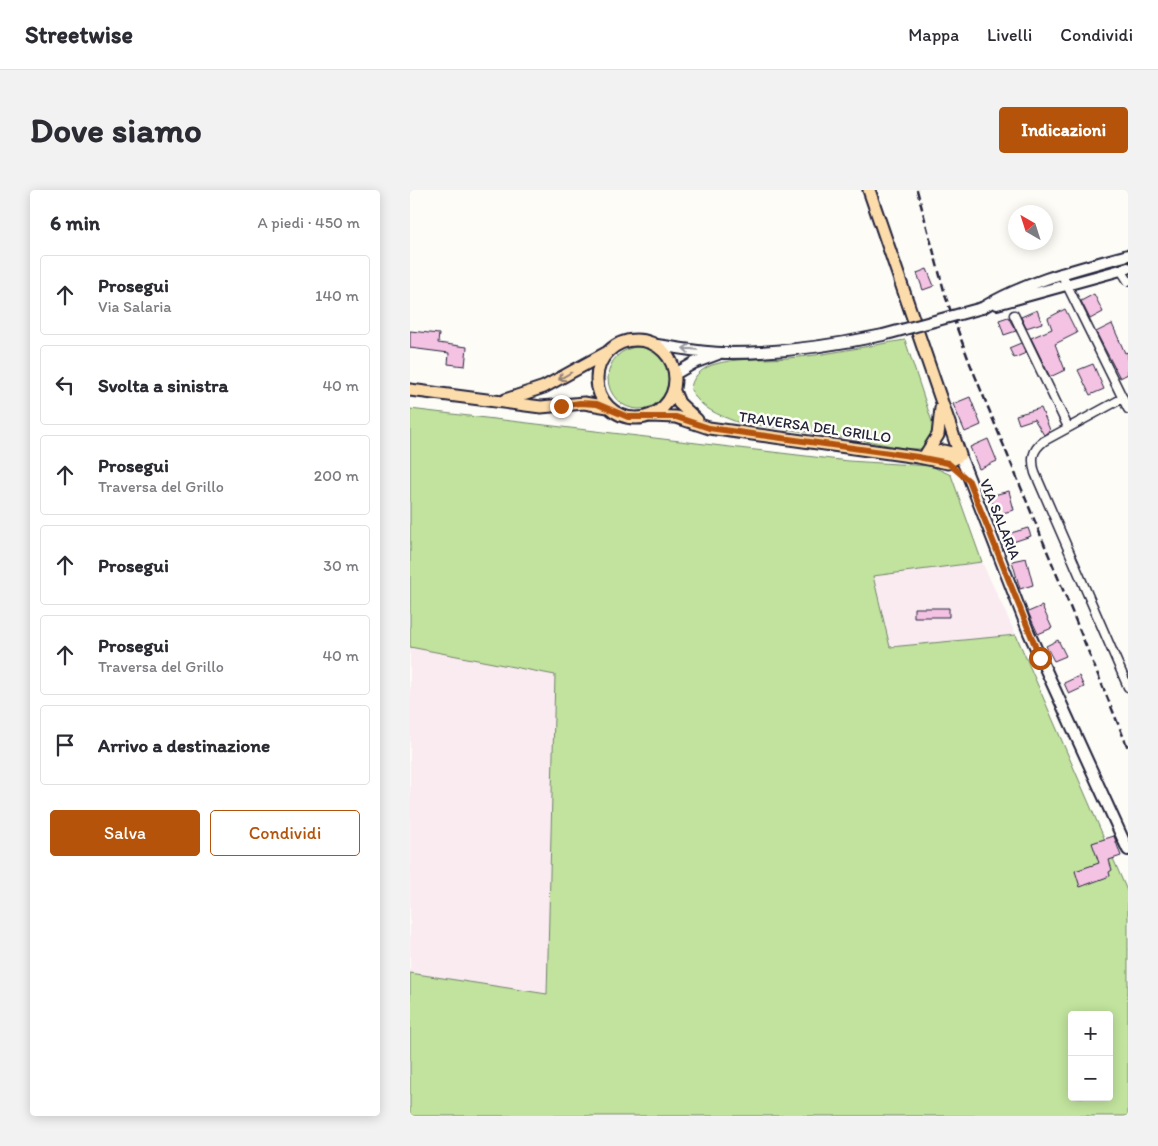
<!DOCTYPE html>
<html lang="it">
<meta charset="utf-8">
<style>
body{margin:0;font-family:Itim,sans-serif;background:#f2f2f3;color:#2b2b33}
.controls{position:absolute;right:15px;bottom:15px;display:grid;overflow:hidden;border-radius:5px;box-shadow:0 2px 12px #0003}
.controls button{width:45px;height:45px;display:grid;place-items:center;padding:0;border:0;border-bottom:1px solid #e1e1e2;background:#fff;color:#2b2b33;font:25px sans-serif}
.compass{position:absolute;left:598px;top:15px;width:45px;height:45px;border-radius:50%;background:#fff;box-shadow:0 2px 12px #0003;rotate:321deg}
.stop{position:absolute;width:15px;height:15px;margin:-11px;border:4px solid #b45309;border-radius:50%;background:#fff}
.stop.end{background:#b45309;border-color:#fff;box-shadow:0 1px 5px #0008}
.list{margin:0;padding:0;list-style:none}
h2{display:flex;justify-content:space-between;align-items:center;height:65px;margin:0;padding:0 20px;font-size:21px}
h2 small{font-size:16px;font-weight:400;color:#7c7c81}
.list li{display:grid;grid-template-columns:32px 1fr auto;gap:15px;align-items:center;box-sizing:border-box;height:80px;margin:0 10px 10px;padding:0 10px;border:1px solid #e1e1e2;border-radius:5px}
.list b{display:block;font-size:19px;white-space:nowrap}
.list p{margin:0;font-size:16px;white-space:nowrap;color:#7c7c81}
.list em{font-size:16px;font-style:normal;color:#7c7c81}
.actions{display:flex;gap:10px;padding:15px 20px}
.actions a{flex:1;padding:11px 0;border:1px solid #b45309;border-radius:5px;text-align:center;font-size:18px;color:#b45309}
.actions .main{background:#b45309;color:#fff}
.icon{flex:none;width:28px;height:28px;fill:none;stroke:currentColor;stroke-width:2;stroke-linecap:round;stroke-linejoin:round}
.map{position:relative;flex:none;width:718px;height:926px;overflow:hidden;border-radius:5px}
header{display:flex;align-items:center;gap:30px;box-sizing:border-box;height:70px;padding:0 25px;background:#fff;border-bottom:1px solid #e1e1e2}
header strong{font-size:24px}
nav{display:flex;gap:28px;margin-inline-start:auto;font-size:18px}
.intro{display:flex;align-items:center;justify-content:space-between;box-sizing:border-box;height:120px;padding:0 30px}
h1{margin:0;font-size:35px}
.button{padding:12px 22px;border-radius:5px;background:#b45309;color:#fff;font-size:18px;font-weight:700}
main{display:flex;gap:30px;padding:0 30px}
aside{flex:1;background:#fff;border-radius:5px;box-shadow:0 2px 12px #0003}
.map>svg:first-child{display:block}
</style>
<header>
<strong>Streetwise</strong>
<nav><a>Mappa</a><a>Livelli</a><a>Condividi</a></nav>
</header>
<div class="intro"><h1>Dove siamo</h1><a class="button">Indicazioni</a></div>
<main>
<aside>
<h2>6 min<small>A piedi · 450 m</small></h2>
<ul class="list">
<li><svg class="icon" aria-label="ahead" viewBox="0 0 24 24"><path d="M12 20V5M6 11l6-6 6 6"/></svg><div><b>Prosegui</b><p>Via Salaria</p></div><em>140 m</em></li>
<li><svg class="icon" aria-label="left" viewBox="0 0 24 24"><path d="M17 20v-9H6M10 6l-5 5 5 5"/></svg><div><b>Svolta a sinistra</b></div><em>40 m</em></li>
<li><svg class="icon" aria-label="ahead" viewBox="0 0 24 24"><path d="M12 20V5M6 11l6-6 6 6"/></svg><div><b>Prosegui</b><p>Traversa del Grillo</p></div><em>200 m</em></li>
<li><svg class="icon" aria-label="ahead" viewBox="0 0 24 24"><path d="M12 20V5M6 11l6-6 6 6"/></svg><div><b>Prosegui</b></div><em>30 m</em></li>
<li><svg class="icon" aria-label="ahead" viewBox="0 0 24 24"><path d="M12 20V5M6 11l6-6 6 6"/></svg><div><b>Prosegui</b><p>Traversa del Grillo</p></div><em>40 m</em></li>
<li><svg class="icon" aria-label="arrive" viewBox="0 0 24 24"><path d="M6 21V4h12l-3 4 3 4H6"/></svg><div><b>Arrivo a destinazione</b></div></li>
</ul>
<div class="actions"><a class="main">Salva</a><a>Condividi</a></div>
</aside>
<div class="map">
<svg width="718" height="926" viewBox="0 0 718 926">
<rect width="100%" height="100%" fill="#fdfcf7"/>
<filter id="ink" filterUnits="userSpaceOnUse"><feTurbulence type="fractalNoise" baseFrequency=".02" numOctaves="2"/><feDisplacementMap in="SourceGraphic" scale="10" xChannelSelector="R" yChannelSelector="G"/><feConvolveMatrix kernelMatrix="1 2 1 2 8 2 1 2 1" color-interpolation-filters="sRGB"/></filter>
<g filter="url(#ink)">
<!-- built -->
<path fill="#faebf1" d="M572,372L606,445L480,457L463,385Z
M0,457L145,484L137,805L0,783Z"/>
<!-- green -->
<path fill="#c1e39d" stroke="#72826c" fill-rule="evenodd" d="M495,150L526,244L510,259H498L445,249L327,232C308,225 290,218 281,200C281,188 291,179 302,175C326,167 353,170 378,168C417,165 456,156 495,150Z
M198 188a31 31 0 1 1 62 0a31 31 0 1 1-62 0Z
M0,219L438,271L521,276L541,285L572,372L463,386L480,457L606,445L718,703V926H0V783L137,804L145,485L0,457ZM662,825H699V907H662Z"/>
<!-- building -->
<path fill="#f4c2e2" stroke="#22223b" d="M517,79L524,96L513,100L507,83Z
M684,104L693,122L680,129L671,111Z
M655,119L667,143L645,154L655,180L640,187L621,148L642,139L638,128Z
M627,120L632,133L616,138L611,127Z
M598,127L606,141L594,145L589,130Z
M702,134L715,163L718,162V184L710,188L686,142Z
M0,141L29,144L28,153L57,157L55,176L38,174L39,163L0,158Z
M611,153L616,163L604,168L599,158Z
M683,174L694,199L680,205L668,180Z
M560,207L571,235L555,242L543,214Z
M631,218L640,240L634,245L624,229L609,234L606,225Z
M578,249L587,271L569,279L560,257Z
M599,301L604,320L585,325L580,306Z
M618,338L621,346L597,354L594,345Z
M616,368L623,395L610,399L602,371Z
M632,416L642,438L628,444L618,422Z
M504,418H539V427H504Z
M648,450L656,466L644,471L636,456Z
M669,486L674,497L659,504L654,493Z
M704,646L711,666L699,670L702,680L699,682L700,686L670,697L665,681L689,673L682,653Z"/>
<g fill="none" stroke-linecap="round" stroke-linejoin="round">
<!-- street casing -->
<g stroke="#22223b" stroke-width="11">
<path id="street" d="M711,80L718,91
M651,83L718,219
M604,125L658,237
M713,208L634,251C622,260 621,269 625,283L718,497"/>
</g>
<!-- secondary casing -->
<g stroke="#22223b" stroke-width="14">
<path id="secondary" d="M587,114L718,78
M572,118C617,91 667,79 718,65
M247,155C269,158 293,163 316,163C369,163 421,156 473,145
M265,184L284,173L308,164
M550,265L619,443L718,660"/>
</g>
<!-- primary casing -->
<g stroke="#22223b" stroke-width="15">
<path id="primary" d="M459,0L550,265
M187 189a39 39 0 1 1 78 0a39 39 0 1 1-78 0Z
M0,200L131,217L174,213L198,217
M264,201L269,213L287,230
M95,210L134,197L196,163
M240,226L266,227L299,238L508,267L538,273L550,265
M516,264L528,245L531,218
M516,264L534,261L550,265"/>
</g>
<!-- street -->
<use href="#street" stroke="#fdfcf7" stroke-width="8"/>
<!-- secondary -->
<use href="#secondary" stroke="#fdfcf7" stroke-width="10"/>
<!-- primary -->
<use href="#primary" stroke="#fddcac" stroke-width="11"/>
<!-- rail -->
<path stroke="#22223b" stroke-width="2.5" stroke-dasharray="8 4" stroke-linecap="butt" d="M507,0L536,108L559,171L718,558"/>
<!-- secondary-bridge casing -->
<g stroke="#22223b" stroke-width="14" stroke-linecap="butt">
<path id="secondary-bridge" d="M473,145L572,118"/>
</g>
<!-- secondary-bridge -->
<use href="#secondary-bridge" stroke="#fdfcf7" stroke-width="10"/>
</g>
<!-- one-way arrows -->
<defs><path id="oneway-shaft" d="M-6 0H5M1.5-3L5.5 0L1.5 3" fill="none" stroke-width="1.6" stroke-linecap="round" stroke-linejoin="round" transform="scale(1.25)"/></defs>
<use stroke="#9a9aa2" href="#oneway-shaft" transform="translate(280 159) rotate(-174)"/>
<use stroke="#907f74" href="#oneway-shaft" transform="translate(155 186) rotate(150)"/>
</g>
<g fill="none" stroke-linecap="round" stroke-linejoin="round" filter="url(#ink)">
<!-- route -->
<path stroke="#b45309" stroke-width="6" d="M151,216L170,213L187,214L218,227H266L299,238L508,267L538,273L559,291L630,468"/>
</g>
<g text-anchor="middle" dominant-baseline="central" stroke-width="5" stroke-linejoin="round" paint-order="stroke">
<!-- street labels -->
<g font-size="15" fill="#22223b" stroke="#fdfcf7">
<text transform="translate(405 237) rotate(8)">TRAVERSA DEL GRILLO</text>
<text transform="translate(590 329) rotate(68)">VIA SALARIA</text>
</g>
</g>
</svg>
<div class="controls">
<button>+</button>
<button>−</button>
</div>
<svg class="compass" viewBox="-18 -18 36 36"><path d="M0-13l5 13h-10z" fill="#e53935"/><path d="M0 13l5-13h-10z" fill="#7c7c81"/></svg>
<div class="stop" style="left:630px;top:468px"></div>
<div class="stop end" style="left:151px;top:216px"></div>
</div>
</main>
